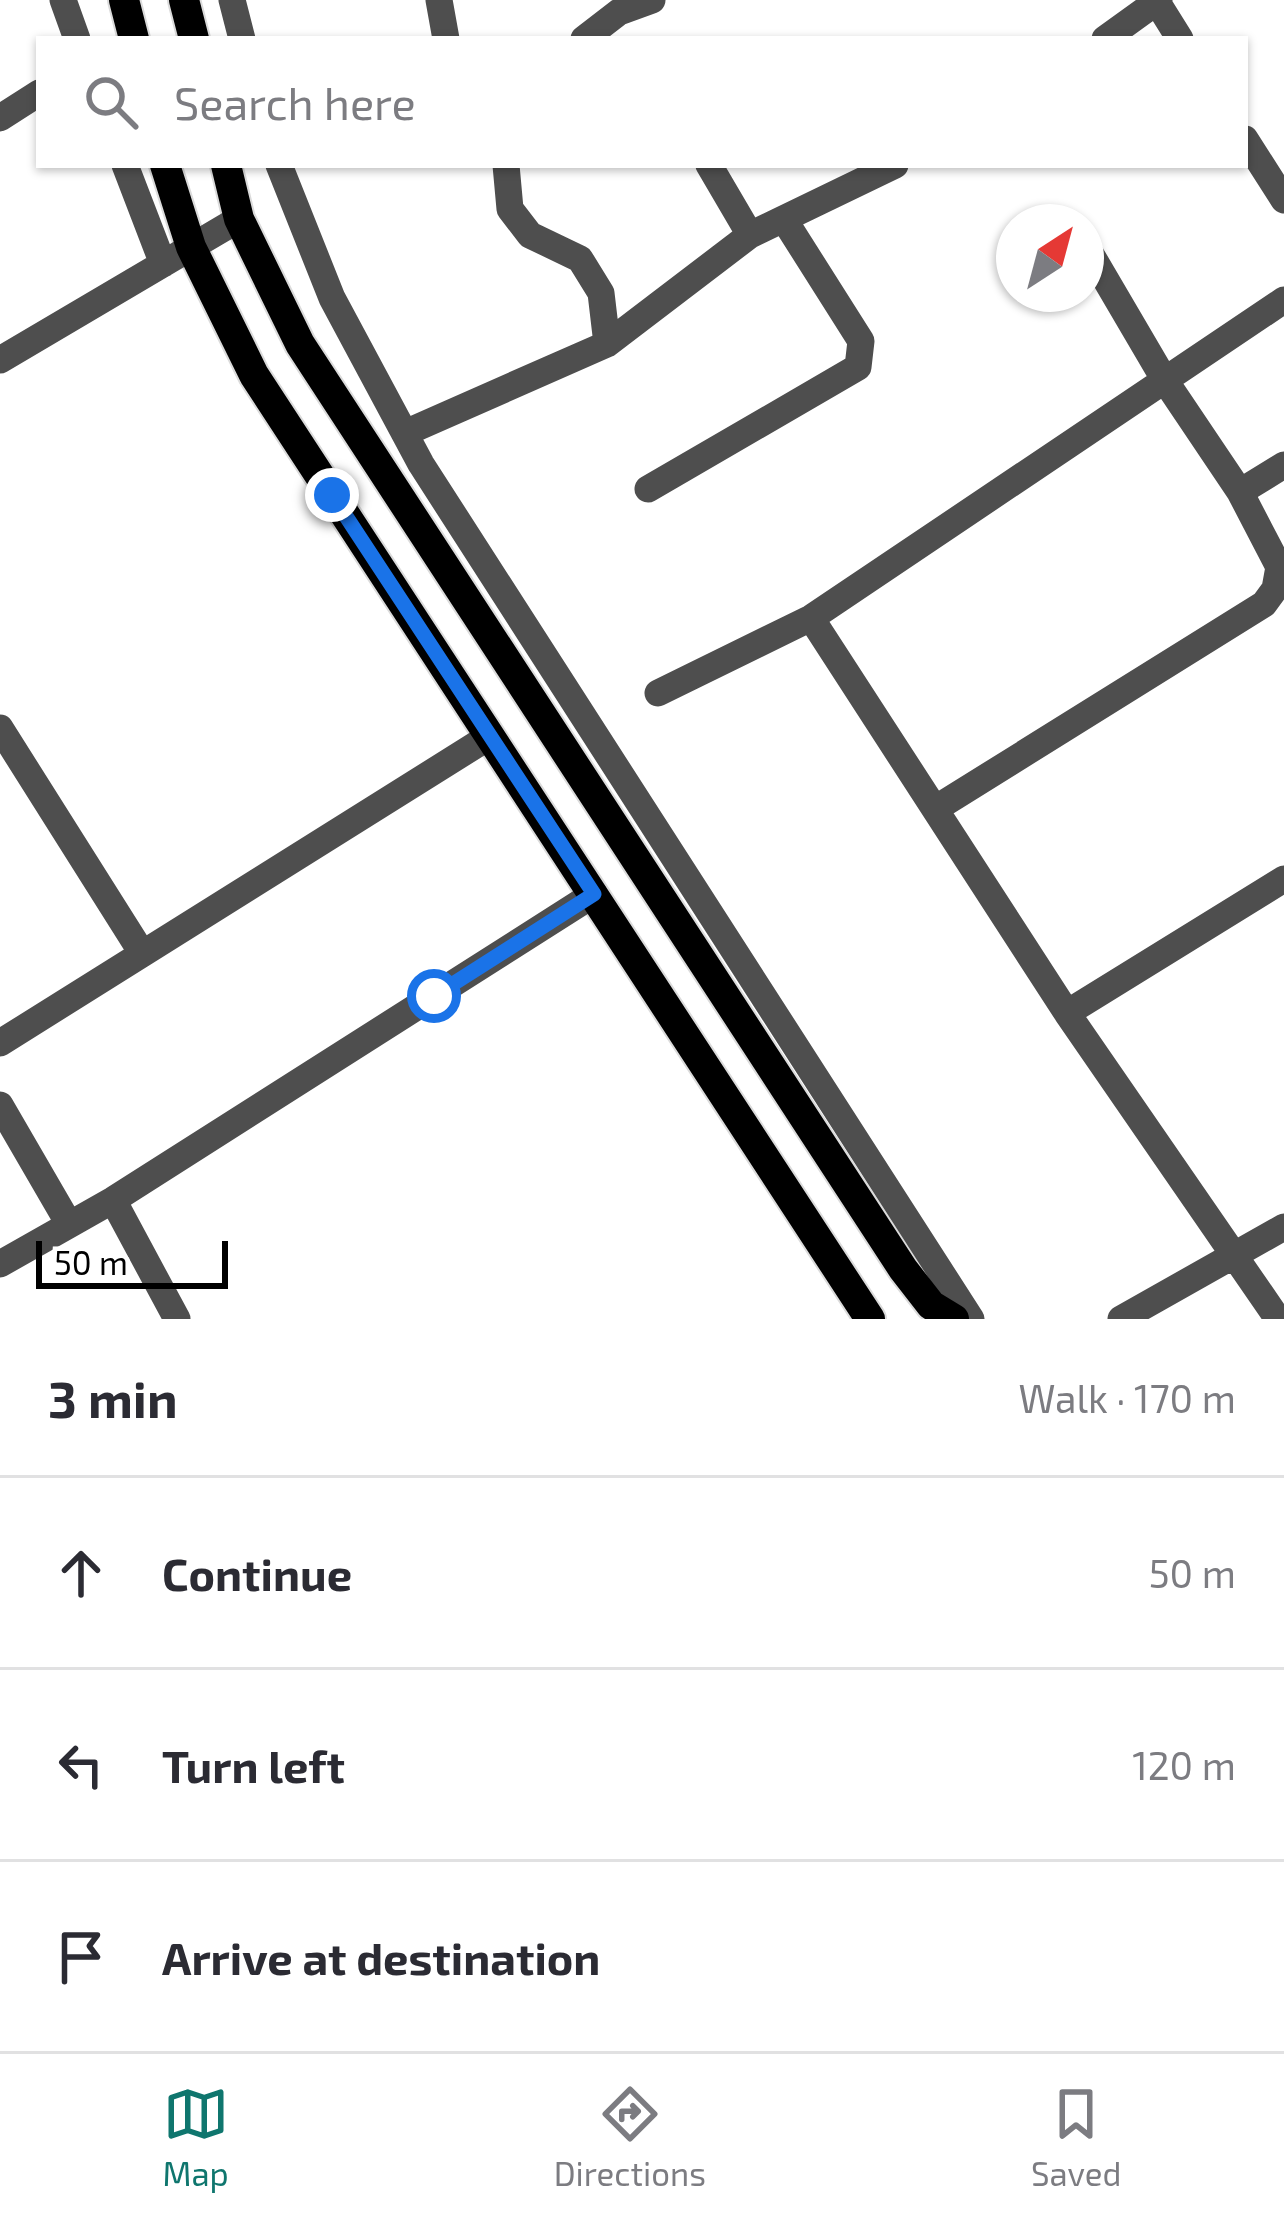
<!DOCTYPE html>
<meta charset="utf-8">
<style>
body{margin:0;font-family:"Exo 2",sans-serif;background:#f2f2f3;color:#2b2b33}
.compass{position:absolute;left:996px;top:204px;width:108px;height:108px;border-radius:50%;background:#fff;box-shadow:0 3px 9px #0004;rotate:36deg}
.scale{position:absolute;left:36px;bottom:30px;width:192px;box-sizing:border-box;padding-left:12px;border:6px solid #000;border-top:0;font-size:33px;line-height:42px;white-space:nowrap;color:#000;-webkit-text-stroke:9px #fff;paint-order:stroke}
.stop{position:absolute;width:36px;height:36px;margin:-27px;border:9px solid #1a73e8;border-radius:50%;background:#fff}
.stop.end{background:#1a73e8;border-color:#fff;box-shadow:0 3px 12px #0008}
.list{margin:0;padding:0;list-style:none}
h2{display:flex;justify-content:space-between;align-items:center;height:156px;margin:0;padding:0 48px;font-size:51px}
h2 small{font-size:39px;font-weight:400;color:#7c7c81}
.list li{display:grid;grid-template-columns:78px 1fr auto;gap:36px;align-items:center;box-sizing:border-box;height:192px;padding:0 48px;border-top:3px solid #e1e1e2}
.list b{display:block;font-size:45px;white-space:nowrap}
.list em{font-size:39px;font-style:normal;color:#7c7c81}
.icon{flex:none;width:66px;height:66px;fill:none;stroke:currentColor;stroke-width:2;stroke-linecap:round;stroke-linejoin:round}
.map{position:relative;flex:none;width:1284px;height:1319px;overflow:hidden}
.search{position:absolute;background:#fff;box-shadow:0 3px 9px #0004;left:36px;right:36px;top:36px;height:132px;display:flex;align-items:center;gap:30px;box-sizing:border-box;padding:0 42px;border-radius:0px;color:#7c7c81;font-size:45px}
.sheet{height:732px;background:#fff}
nav{display:flex;justify-content:space-around;align-items:center;box-sizing:border-box;height:168px;border-top:3px solid #e1e1e2;background:#fff;font-size:33px;color:#7c7c81}
nav a{display:grid;justify-items:center;gap:6px}
nav .on{color:#0f766e}
.map>svg:first-child{display:block}
</style>
<div class="map">
<svg width="1284" height="1319" viewBox="0 0 1284 1319">
<rect width="100%" height="100%" fill="#fff"/>
<g fill="none" stroke-linecap="round" stroke-linejoin="round">
<!-- major casing -->
<g stroke="#dbdbdb" stroke-width="34">
<path id="major" d="M124,0L134,39
M184,0L194,39
M165,165L191,247L254,375L870,1319
M226,165L239,219L300,344L903,1269L931,1305L954,1319"/>
</g>
<!-- minor -->
<path stroke="#4e4e4e" stroke-width="27" d="M63,0L77,39
M232,0L242,39
M439,0L446,39
M1157,2L1180,39
M584,39L619,12L652,0
M1105,39L1159,0
M0,118L39,93
M1245,139L1284,200
M125,165L163,264
M279,165L332,298L421,464L971,1319
M506,165L510,209L530,235L580,259L601,293L607,344
M709,165L750,235
M0,360L239,219
M405,433L607,344L750,235L895,165
M648,489L858,367L861,341L785,221
M1240,492L1284,465
M811,618L1067,1013L1278,1319
M658,693L811,618L1284,300
M0,728L142,953
M935,809L1264,604L1275,589L1279,567L1240,492L1164,379L1086,246
M1067,1013L1284,879
M0,1043L490,736
M0,1105L69,1224
M113,1200L177,1319
M0,1264L113,1200L594,894
M1121,1319L1284,1227"/>
<!-- major -->
<use href="#major" stroke="#000" stroke-width="30"/>
</g>
<g fill="none" stroke-linecap="round" stroke-linejoin="round">
<!-- route -->
<path stroke="#1a73e8" stroke-width="15" d="M332,495L594,894L434,996"/>
</g>
</svg>
<svg class="compass" viewBox="-18 -18 36 36"><path d="M0-13l5 13h-10z" fill="#e53935"/><path d="M0 13l5-13h-10z" fill="#7c7c81"/></svg>
<div class="scale">50 m</div>
<div class="stop" style="left:434px;top:996px"></div>
<div class="stop end" style="left:332px;top:495px"></div>
<div class="search"><svg class="icon" aria-label="search" viewBox="0 0 24 24"><circle cx="10" cy="10" r="6"/><path d="M15 15l6 6"/></svg>Search here</div>
</div>
<section class="sheet">
<h2>3 min<small>Walk · 170 m</small></h2>
<ul class="list">
<li><svg class="icon" aria-label="ahead" viewBox="0 0 24 24"><path d="M12 20V5M6 11l6-6 6 6"/></svg><div><b>Continue</b></div><em>50 m</em></li>
<li><svg class="icon" aria-label="left" viewBox="0 0 24 24"><path d="M17 20v-9H6M10 6l-5 5 5 5"/></svg><div><b>Turn left</b></div><em>120 m</em></li>
<li><svg class="icon" aria-label="arrive" viewBox="0 0 24 24"><path d="M6 21V4h12l-3 4 3 4H6"/></svg><div><b>Arrive at destination</b></div></li>
</ul>
</section>
<nav>
<a class="on"><svg class="icon" aria-label="map" viewBox="0 0 24 24"><path d="M3 6l6-2 6 2 6-2v14l-6 2-6-2-6 2zM9 4v14M15 6v14"/></svg>Map</a>
<a><svg class="icon" aria-label="directions" viewBox="0 0 24 24"><path d="M12 3l9 9-9 9-9-9zM9 14v-3h6M13 9l2 2-2 2"/></svg>Directions</a>
<a><svg class="icon" aria-label="saved" viewBox="0 0 24 24"><path d="M7 4h10v16l-5-4-5 4z"/></svg>Saved</a>
</nav>
